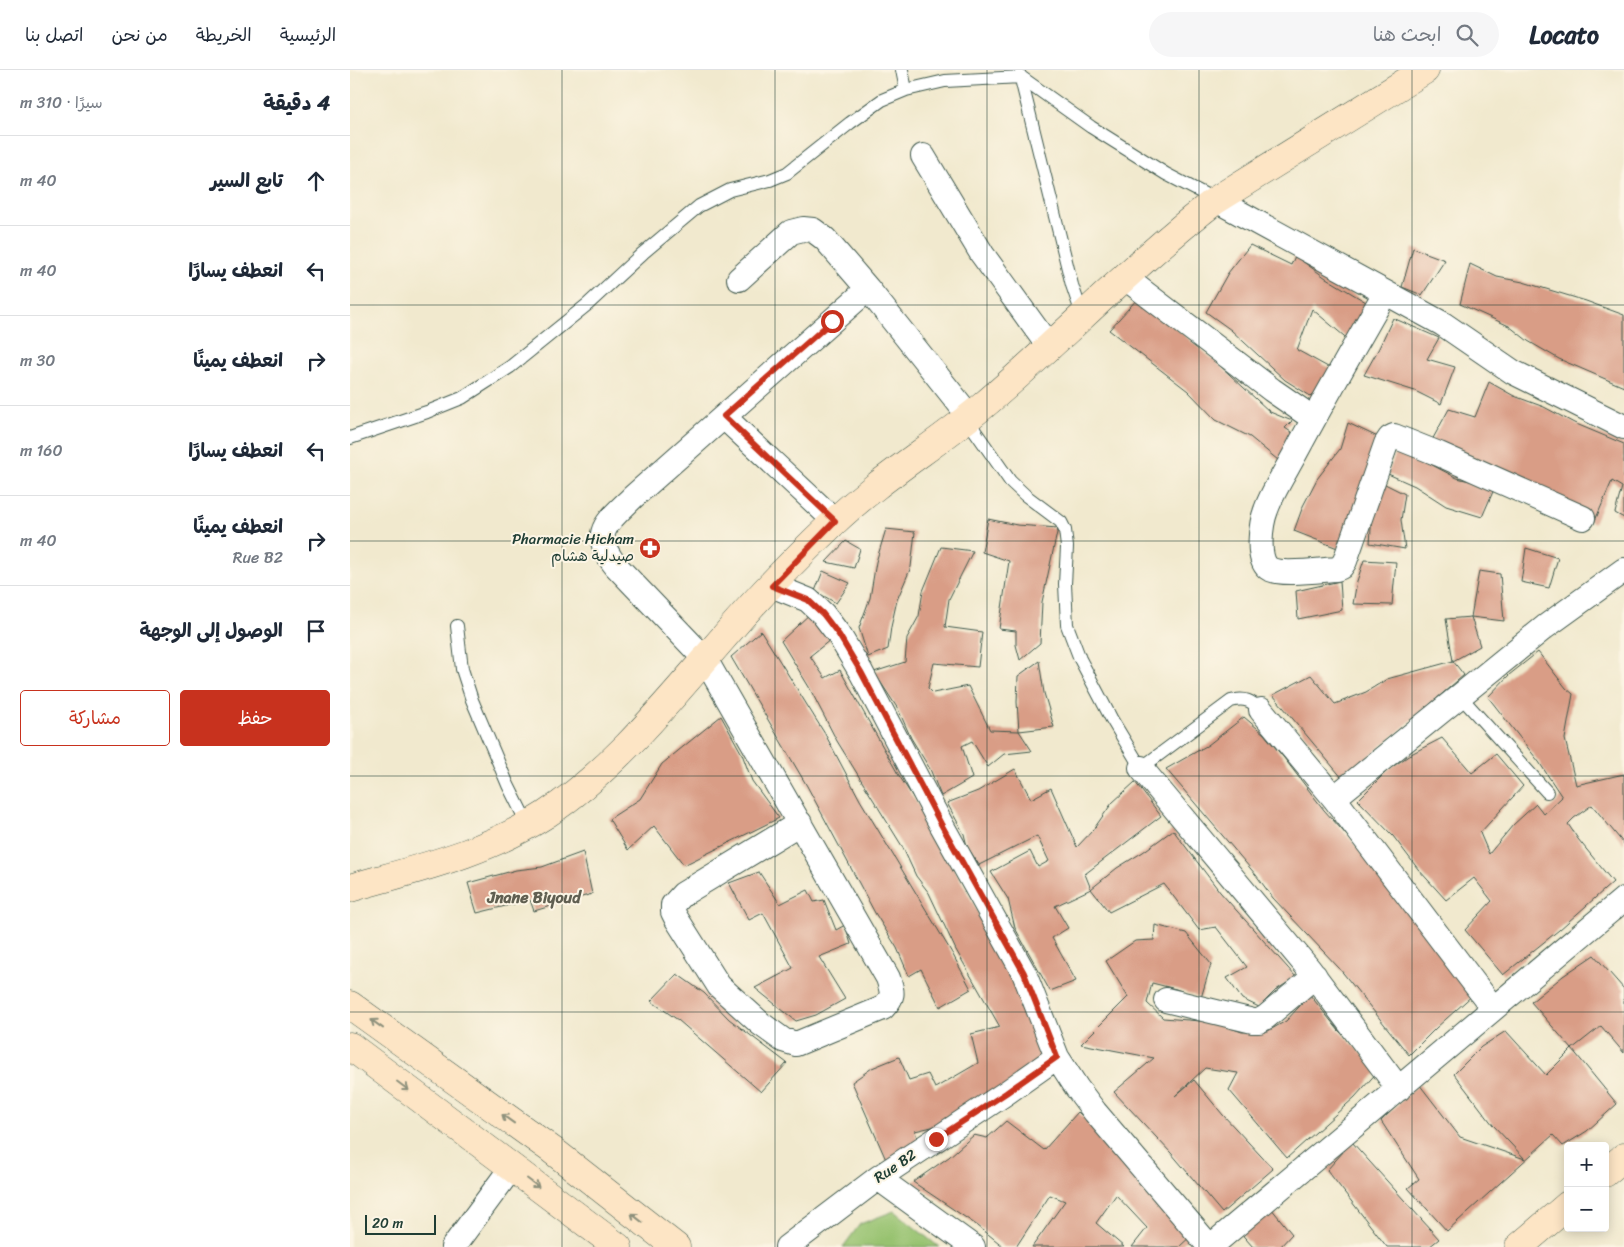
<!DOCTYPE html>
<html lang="ar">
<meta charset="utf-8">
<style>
body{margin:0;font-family:Sriracha,"Playpen Sans Arabic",sans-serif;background:#f6f6f7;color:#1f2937;direction:rtl}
.controls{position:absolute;right:15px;bottom:15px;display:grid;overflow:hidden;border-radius:5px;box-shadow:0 2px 12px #0003}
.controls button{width:45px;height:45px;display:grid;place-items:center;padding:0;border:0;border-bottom:1px solid #e0e1e3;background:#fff;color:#1f2937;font:25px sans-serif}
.scale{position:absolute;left:15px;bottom:12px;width:71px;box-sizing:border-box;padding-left:5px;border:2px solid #1f3d34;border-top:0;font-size:14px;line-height:18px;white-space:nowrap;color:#1f3d34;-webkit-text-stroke:4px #fcf5e5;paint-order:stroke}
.stop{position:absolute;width:15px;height:15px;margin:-11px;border:4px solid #c8321e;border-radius:50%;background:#fff}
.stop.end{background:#c8321e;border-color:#fff;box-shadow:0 1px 5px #0008}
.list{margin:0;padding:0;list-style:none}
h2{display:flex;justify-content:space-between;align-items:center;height:65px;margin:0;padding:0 20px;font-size:21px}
h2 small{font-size:16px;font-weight:400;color:#747a83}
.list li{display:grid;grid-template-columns:32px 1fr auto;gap:15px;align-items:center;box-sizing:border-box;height:90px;padding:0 20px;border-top:1px solid #e0e1e3}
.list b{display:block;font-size:19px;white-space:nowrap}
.list p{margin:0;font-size:16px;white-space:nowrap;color:#747a83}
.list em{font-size:16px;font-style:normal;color:#747a83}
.actions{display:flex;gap:10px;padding:15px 20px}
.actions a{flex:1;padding:11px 0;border:1px solid #c8321e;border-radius:5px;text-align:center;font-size:18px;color:#c8321e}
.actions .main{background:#c8321e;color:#fff}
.icon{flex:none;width:28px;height:28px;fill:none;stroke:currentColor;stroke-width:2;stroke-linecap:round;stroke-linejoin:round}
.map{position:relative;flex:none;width:1274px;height:1177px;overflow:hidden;direction:ltr}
header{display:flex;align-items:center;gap:30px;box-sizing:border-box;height:70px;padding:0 25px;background:#fff;border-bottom:1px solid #e0e1e3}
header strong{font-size:24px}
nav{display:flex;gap:28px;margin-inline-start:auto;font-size:18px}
.search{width:350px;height:45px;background:#f6f6f7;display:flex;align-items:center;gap:12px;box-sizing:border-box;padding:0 18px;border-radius:28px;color:#747a83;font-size:19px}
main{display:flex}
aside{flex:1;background:#fff}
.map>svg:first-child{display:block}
</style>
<header>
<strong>Locato</strong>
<div class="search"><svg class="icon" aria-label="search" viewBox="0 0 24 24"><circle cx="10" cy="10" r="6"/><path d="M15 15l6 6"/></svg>ابحث هنا</div>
<nav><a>الرئيسية</a><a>الخريطة</a><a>من نحن</a><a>اتصل بنا</a></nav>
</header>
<main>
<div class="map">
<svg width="1274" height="1177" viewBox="0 0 1274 1177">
<rect width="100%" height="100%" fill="#fcf5e5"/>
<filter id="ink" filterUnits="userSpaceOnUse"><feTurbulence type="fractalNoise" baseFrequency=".02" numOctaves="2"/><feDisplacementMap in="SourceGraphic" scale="10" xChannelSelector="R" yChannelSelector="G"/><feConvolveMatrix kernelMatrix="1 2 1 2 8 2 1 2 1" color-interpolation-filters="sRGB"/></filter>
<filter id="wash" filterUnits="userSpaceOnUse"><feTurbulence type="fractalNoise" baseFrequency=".0096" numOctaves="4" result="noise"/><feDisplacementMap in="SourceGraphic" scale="20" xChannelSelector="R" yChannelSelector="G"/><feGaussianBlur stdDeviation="1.12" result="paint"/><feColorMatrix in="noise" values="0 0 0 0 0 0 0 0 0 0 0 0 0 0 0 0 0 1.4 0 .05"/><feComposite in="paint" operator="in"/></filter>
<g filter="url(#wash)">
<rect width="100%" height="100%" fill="#f1e9ce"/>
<!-- green -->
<path fill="#97c26f" stroke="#5b8052" d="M544,1141L589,1177H493L510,1154Z"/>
<g id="blocks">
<!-- building -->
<path fill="#d99d86" d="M900,175L941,195L945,186L976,208L1016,232L1000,271L962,239L947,280L987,302L970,332L935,310L881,260L856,242L878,203Z
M1063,178L1095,190L1072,225L1052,217Z
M1120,194L1147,207L1173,212L1236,231L1274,245V317L1209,289L1178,271L1159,256L1110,234Z
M789,227L866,292L920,342L942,351L935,358L950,368L934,395L900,367L866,350L838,321L759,260Z
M1043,248L1089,268L1077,289L1105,297L1091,334L1065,321L1014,305L1029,278Z
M1139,312L1164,326L1194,337L1224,353L1274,374V448L1265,443L1272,417L1262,411L1244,453L1216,435L1081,372L1099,339L1125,347Z
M998,353L1034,370L990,479L944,461L953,436L967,409L990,379Z
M1048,377L1107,408L1145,417L1132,447L1096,436L1065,416L1038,404Z
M1035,414L1055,424L1051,450L1055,479L1020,473L1022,445Z
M638,449L667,455L708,458L692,532L690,573L670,590L666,575V561L649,559L659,491L632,482Z
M536,459L565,462L561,497L547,530L541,557L538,579L518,587L509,558L520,528L526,492Z
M496,471L510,479L504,498L476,492Z
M591,477L623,481L599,529L595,557L632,562L628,597L584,593L578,618L583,623L618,616L640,660L669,661L667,632L668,606L689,591L694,623L704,657L669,661L682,681L654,684L638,697L622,671L612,676L622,708L591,726L580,699L561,668L548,639L524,602L555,592L557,568L569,546L573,521Z
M1176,478L1208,488L1199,518L1171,512Z
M1014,490L1046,492L1042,535L1003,534L1007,511Z
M473,501L500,513L486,533L465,521Z
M1129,501L1150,504L1154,551L1121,547Z
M990,511L992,540L948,549L946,521Z
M463,541L480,570L460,586L475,608L490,600L548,704L581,755L664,909L702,986L603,1052L565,1061L570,1079L537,1092L502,1012L522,998L549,987L559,1010L578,1004L585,1018L628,993L621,964L650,957L606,880L579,823L566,806L552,776L487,671L459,617L431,571Z
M1121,547L1130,576L1103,591L1096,549Z
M411,561L475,664L510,730L602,883L621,919L590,937L571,899L559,906L547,878L525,843L457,716L381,587Z
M1188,582L1216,618L1223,624L1215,669L1226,715L1274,704V774L1242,735L1224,748L1218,754L1228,769L1263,812L1209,860L1153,905L1115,860L1142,831L1124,808L1096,830L1068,799L1043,766L1008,730L1039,699L1063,683L1092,668L1122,703L1146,684L1173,716L1130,763L1139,784L1163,755L1186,734L1194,744L1212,727L1189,692L1138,627L1159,605Z
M1103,591L1114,605L993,709L923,625L961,605L985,634L1016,622L1037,609Z
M371,646L392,684L402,711L429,748L334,795L304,756L278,780L259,749L290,729L312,694Z
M894,647L914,664L934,688L974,740L1017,788L1035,816L1057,838L1125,923L1086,958L1059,985L989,898L923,828L906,805L816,699L858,675Z
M665,699L681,729L701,718L727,777L743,760L762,733L785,712L811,746L735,804L741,819L767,798L793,782L823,760L870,822L946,907L926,920L909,937L892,929L877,908L897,897L866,857L849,860L814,814L759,842L741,819L705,836L718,858L702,868L726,911L700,921L665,858L658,829L641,802L680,781L688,797L699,791L687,766L629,795L617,776L614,764L597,733L628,721Z
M233,782L242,824L184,841L180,830L127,843L118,813L166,800L192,797Z
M409,802L430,834L458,820L464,832L474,830L486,860L495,855L501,874L469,887L495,929L466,945L446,951L405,918L443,898L413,843L399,850L379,813Z
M805,855L836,863L861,894L851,928L826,919L802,913L797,933L813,948L863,952L892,962L918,961L936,951L960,925L989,961L1029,1000L1005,1027L937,1088L879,1020L888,1003L855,998L825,1026L844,1010L873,1045L923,1099L872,1143L821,1083L764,1022L804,988L731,974L778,927L756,891L785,871L804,870Z
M1244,885L1274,919V983L1251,956L1222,979L1181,932L1213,906Z
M327,904L354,923L379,949L437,993L411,1022L328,950L301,931Z
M1156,961L1196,1005L1222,979L1267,1034L1237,1061L1213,1076L1203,1065L1097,1161L1058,1118L1069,1109L1031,1051L1069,1014L1110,1067L1175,1089L1143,1055L1104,1004L1131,977Z
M728,1042L755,1067L843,1164L829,1177H782L797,1158L766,1125L746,1153L774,1177H682L715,1131L700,1125L666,1177H654L628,1156L563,1112L599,1087L624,1065L637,1068L656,1051L694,1080Z
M1002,1072L1089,1169L1079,1177H1037L977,1100Z
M921,1138L942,1164L930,1177H903L888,1160Z"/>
</g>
</g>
<g filter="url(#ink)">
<use href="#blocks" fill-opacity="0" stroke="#3e574b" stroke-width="1"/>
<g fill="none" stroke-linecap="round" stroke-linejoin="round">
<!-- lane casing -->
<g stroke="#3e574b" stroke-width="14">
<path id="lane" d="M552,0L556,20
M670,5L722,215L733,247
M620,347L625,361L660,411L675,425L711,452L715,460L717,477L715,514L717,555L730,589L761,648L791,698L881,631C895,627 901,631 911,640
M0,368L77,342L112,328L160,297L238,234L293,183L349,136L380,120L420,110L437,103L500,53L532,30L556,20L595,11L671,7L741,57L816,104L866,130
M107,556L112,599L122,630L158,715L178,755
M1110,626L1197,722"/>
</g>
<!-- street casing -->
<g stroke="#3e574b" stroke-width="26">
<path id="street" d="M573,86L632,184L700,278
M866,130L1093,254L1163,302L1274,357
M774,207L922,320L964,349
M389,209L441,162L453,159L463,160L475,169L518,219L620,347
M1035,223C1005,276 974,329 946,382C936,401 923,420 916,440C911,453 906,488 918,498C929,506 971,500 986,499L991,497L995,491L1036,374L1040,368L1044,366L1089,384L1233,448
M374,347L485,451
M421,515L458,530L473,544L489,565L511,602L591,754L674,903L707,987L727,1018L745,1042L860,1177L1274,829
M911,640L984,728L1143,938
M791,698L959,899L1049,1019
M984,728L1195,557L1274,500
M450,753L333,824L323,835V842L326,848L369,916L411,954L433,970L446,974L533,938C544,926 543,924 538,908L355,589L266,496C239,462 257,453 283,427L518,219
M816,930L903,951H909L916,947L965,906
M528,1108L623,1177
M103,1177L162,1097
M437,1177L528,1108L656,1023L707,987"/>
</g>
<!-- secondary casing -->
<g stroke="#3e574b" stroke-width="29">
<path id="secondary" d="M0,818C66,799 136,783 195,745C265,699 319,630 374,567C408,527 445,489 483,453C529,409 585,376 634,335C713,268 784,193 866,130L1075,0
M0,935L202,1080L326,1177
M0,976L268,1177
M1255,1103L1274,1087
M1169,1177L1218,1135"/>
</g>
<!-- lane -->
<use href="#lane" stroke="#fff" stroke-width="12"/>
<!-- street -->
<use href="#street" stroke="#fff" stroke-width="24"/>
<!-- secondary -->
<use href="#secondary" stroke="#fde5c5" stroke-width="28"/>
</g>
<!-- one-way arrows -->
<defs><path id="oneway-shaft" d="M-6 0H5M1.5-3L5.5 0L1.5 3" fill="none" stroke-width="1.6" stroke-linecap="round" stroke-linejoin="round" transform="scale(1.25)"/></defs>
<g stroke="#8e917c">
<use href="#oneway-shaft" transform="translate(27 954) rotate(-144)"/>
<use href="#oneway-shaft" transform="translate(53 1016) rotate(37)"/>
<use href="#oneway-shaft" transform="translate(158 1049) rotate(-144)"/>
<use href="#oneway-shaft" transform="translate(183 1113) rotate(37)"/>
<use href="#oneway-shaft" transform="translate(287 1148) rotate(-142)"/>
</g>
</g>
<g fill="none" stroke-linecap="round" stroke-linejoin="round" filter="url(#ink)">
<!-- route -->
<path stroke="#c8321e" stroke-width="6" d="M482,251L374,346L485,451L422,516L458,530L473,544L489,565L511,602L591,754L674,903L707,987L656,1023L586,1069"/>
</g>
<!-- grid -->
<path fill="none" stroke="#1f3d34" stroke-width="1" stroke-opacity="0.55" d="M212,0V1177M425,0V1177M637,0V1177M849,0V1177M1062,0V1177M0,235H1274M0,471H1274M0,706H1274M0,942H1274"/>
<!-- icons -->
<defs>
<g id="pharmacy-disc" transform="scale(1.125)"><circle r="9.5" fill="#c8321e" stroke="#fcf5e5"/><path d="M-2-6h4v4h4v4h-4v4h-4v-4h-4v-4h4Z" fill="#fff"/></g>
</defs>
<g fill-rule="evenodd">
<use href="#pharmacy-disc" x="300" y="478"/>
</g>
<g text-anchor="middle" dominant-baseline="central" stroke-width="4" stroke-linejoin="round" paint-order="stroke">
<!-- poi labels -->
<g font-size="15" fill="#1f3d34" stroke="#fcf5e5" text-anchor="end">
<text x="284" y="469">Pharmacie Hicham<tspan x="284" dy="17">صيدلية هشام</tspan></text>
</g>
<!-- street labels -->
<g font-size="15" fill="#1f3d34" stroke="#fcf5e5">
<text transform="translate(545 1096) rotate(-34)">Rue B2</text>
</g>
<!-- neighbourhood labels -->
<g font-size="16" font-weight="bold" fill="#605f51" stroke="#fcf5e5">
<text x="184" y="827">Jnane Biyoud</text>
</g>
</g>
</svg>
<div class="controls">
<button>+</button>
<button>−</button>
</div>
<div class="scale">20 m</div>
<div class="stop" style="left:482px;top:251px"></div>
<div class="stop end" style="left:586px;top:1069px"></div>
</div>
<aside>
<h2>4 دقيقة<small>سيرًا · 310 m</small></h2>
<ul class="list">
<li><svg class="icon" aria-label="ahead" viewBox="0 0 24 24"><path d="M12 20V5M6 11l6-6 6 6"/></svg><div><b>تابع السير</b></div><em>40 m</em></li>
<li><svg class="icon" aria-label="left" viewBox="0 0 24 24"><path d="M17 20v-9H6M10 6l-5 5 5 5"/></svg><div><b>انعطف يسارًا</b></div><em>40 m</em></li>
<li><svg class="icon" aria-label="right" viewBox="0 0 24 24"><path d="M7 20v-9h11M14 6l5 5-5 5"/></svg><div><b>انعطف يمينًا</b></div><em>30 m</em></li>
<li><svg class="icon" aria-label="left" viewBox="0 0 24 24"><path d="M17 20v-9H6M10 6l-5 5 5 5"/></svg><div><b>انعطف يسارًا</b></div><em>160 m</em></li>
<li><svg class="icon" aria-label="right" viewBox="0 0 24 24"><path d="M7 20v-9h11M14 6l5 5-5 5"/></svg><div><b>انعطف يمينًا</b><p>Rue B2</p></div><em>40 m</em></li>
<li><svg class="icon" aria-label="arrive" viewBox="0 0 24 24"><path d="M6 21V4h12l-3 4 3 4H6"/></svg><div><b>الوصول إلى الوجهة</b></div></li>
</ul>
<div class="actions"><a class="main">حفظ</a><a>مشاركة</a></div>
</aside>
</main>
